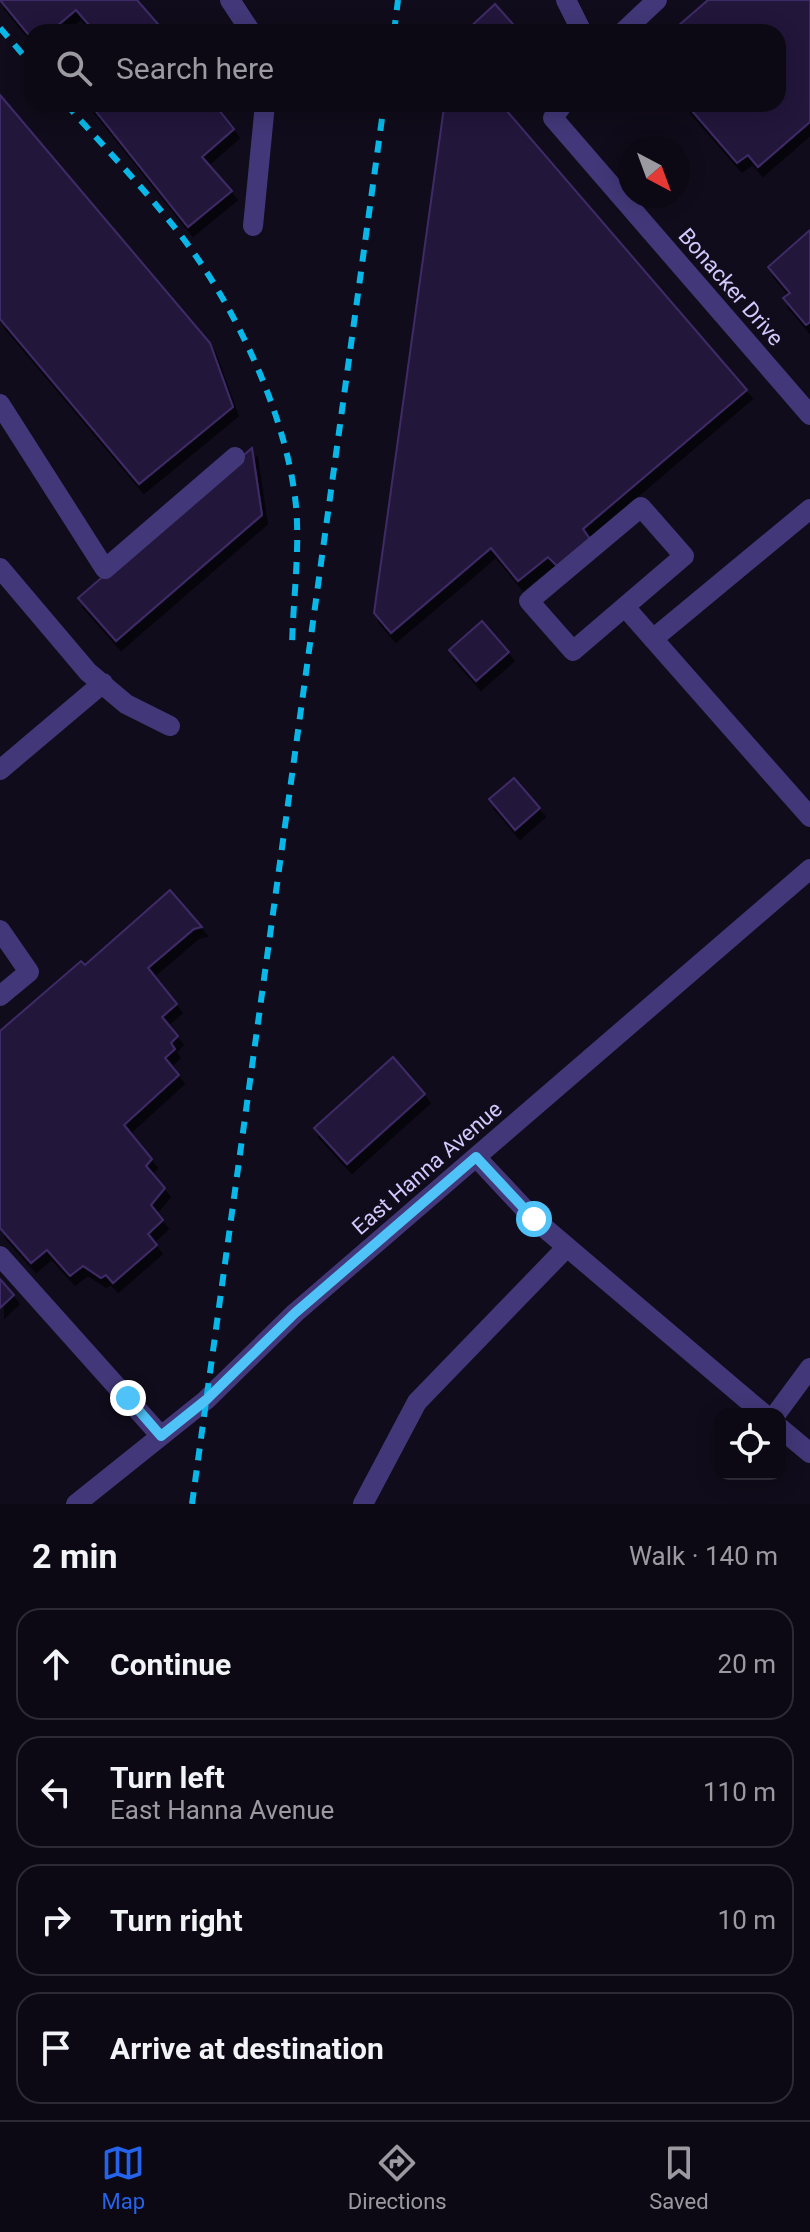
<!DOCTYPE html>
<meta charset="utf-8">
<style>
body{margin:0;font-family:Roboto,sans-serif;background:#15121d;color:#f1f3f6}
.controls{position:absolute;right:24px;bottom:24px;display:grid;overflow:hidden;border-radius:16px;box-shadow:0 4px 20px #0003}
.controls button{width:72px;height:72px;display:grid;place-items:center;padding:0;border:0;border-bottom:2px solid #2c2a34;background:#0c0914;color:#f1f3f6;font:40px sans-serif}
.compass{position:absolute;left:618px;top:136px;width:72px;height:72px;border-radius:50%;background:#0c0914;box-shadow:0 4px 20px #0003;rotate:139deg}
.stop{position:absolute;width:24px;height:24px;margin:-18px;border:6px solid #4fc3f7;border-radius:50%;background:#fff}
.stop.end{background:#4fc3f7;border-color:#fff;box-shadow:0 2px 8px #0008}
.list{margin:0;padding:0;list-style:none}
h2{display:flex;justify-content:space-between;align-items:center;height:104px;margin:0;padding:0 32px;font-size:34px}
h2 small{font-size:26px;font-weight:400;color:#9a9aa0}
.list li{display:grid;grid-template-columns:52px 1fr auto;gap:24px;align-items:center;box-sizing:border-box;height:112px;margin:0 16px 16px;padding:0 16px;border:2px solid #2c2a34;border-radius:24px}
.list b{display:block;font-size:30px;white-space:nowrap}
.list p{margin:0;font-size:26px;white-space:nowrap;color:#9a9aa0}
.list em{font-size:26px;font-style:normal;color:#9a9aa0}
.icon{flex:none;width:44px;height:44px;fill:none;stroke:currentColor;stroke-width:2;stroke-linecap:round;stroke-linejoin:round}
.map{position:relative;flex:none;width:810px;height:1504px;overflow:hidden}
.search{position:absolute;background:#0c0914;box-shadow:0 4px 20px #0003;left:24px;right:24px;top:24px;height:88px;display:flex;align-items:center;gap:20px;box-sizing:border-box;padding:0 28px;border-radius:24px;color:#9a9aa0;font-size:30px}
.sheet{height:616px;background:#0c0914}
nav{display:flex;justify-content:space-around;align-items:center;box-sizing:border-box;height:112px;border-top:2px solid #2c2a34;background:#0c0914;font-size:22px;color:#9a9aa0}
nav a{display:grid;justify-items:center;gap:4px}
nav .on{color:#2563eb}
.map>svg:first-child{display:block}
</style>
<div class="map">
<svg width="810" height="1504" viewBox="0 0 810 1504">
<defs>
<filter id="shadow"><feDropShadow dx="5" dy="9" stdDeviation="0" flood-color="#0009"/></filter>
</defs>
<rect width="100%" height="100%" fill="#100c1b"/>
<!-- building -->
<path fill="#24183b" stroke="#3e2b66" stroke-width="2" filter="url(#shadow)" d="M0,0H137L165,32H95L76,10L50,32H32V39Z
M708,0H810V122L758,167L748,155L737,163L686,104H778V32H671Z
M495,4L520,32H465Z
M0,95L210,343L233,407L139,484L0,319Z
M90,104H206L210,108L215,105L234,129L202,157L232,191L188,227Z
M448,104H501L747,390L583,529L590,539L557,566L548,557L518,581L491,548L391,633L374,613L444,107Z
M810,230V322L806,325L783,298L790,293L768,267Z
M252,448L262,515L116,641L78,598Z
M482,621L509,652L476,681L449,650Z
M514,778L540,808L515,830L489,799Z
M170,890L202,927L194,929L148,968L177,1004L162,1017L178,1036L171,1043L175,1049L165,1058L179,1075L124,1125L152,1159L146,1166L165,1188L151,1205L163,1220L148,1234L157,1245L113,1283L106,1275L101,1278L83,1266L70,1276L47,1250L31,1263L0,1228V1031L81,961L85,965Z
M393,1057L425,1094L347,1164L314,1128Z
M0,1279L14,1295L0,1308Z"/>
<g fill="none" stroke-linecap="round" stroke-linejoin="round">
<!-- minor -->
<path stroke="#423879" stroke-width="20" d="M230,0L251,32
M566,0L582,32
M623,32L657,0
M563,104L553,118L810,415
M253,226L265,104
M0,404L105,569L235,457
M641,507L684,556L573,651L529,601Z
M0,568L88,672L126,704L170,726
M625,607L810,817
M653,639L810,509
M0,770L103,683
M0,930L29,972L0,996
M476,1157L534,1219L764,1414
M0,1256L161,1436
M776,1414L810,1368
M780,1428L810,1453
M76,1504L206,1400L295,1313L810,869
M363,1504L417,1402L567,1247"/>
<!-- rail -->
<path stroke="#09b8e8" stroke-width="6" stroke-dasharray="12 10" stroke-linecap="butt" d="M0,28L32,65
M394,32L398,0
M66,104C104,147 144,188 179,233C235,305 287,415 296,506C300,551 293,600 292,646
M192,1504L384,104"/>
</g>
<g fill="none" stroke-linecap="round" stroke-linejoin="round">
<!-- route -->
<path stroke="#4fc3f7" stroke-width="10" d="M128,1398L161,1436L206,1400L295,1313L476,1157L534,1219"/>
</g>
<g text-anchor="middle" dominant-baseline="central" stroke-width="8" stroke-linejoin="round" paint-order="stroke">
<!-- street labels -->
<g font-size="22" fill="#d4c8fd" stroke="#100c1b">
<text transform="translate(731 287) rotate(49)">Bonacker Drive</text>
<text transform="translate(427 1168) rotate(-41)">East Hanna Avenue</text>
</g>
</g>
</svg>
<div class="controls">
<button><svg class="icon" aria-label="locate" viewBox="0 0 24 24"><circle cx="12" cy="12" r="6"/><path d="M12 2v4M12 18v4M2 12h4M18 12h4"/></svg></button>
</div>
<svg class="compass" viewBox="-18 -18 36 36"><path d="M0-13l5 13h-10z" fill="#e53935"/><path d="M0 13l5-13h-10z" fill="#9a9aa0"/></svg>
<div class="stop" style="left:534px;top:1219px"></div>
<div class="stop end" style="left:128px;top:1398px"></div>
<div class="search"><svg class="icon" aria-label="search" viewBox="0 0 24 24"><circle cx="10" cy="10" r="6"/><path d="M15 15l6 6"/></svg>Search here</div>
</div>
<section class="sheet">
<h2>2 min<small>Walk · 140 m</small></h2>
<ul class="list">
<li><svg class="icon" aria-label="ahead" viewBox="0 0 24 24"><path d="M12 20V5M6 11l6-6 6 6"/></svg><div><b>Continue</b></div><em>20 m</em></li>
<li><svg class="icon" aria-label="left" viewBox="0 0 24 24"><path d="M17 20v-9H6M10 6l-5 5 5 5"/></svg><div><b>Turn left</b><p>East Hanna Avenue</p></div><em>110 m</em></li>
<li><svg class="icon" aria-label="right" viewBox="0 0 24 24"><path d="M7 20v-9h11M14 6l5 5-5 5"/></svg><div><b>Turn right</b></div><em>10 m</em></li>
<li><svg class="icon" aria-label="arrive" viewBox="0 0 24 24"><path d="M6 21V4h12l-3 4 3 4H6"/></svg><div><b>Arrive at destination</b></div></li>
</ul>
</section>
<nav>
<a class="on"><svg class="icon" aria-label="map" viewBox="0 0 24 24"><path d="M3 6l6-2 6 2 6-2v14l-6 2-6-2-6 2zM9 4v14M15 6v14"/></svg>Map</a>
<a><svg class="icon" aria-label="directions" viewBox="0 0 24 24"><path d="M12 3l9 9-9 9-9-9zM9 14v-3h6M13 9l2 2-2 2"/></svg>Directions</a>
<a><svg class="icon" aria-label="saved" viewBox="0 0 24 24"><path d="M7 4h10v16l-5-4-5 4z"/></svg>Saved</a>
</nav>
